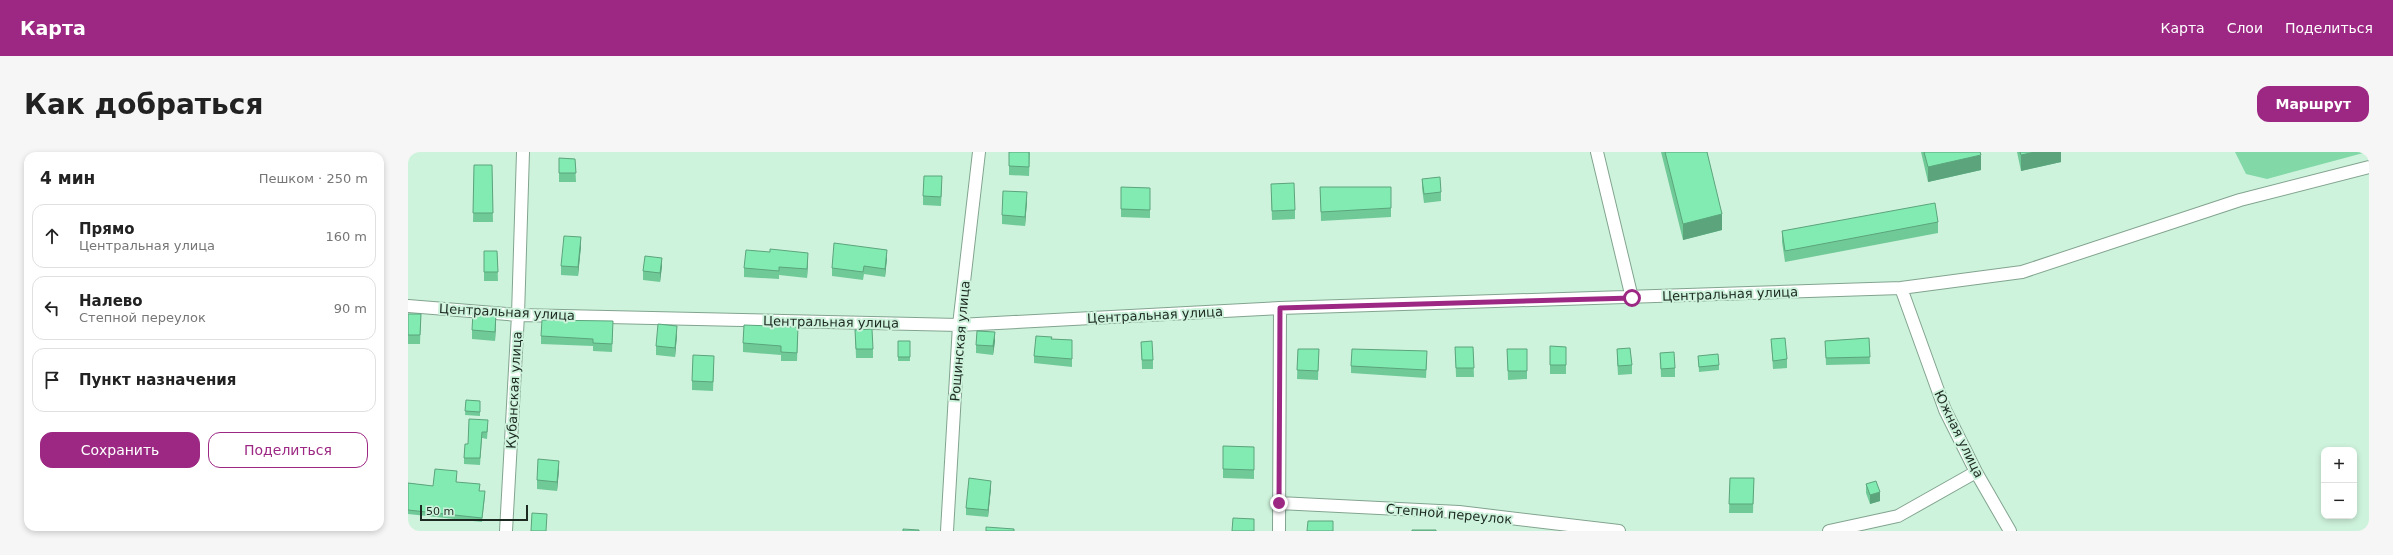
<!DOCTYPE html>
<html lang="ru">
<meta charset="utf-8">
<style>
body{margin:0;font-family:"DejaVu Sans",sans-serif;background:#f6f6f6;color:#222}
.controls{position:absolute;right:12px;bottom:12px;display:grid;overflow:hidden;border-radius:8px;box-shadow:0 2px 6px #0003}
.controls button{width:36px;height:36px;display:grid;place-items:center;padding:0;border:0;border-bottom:1px solid #e0e0e0;background:#fff;color:#222;font:20px sans-serif}
.scale{position:absolute;left:12px;bottom:10px;width:108px;box-sizing:border-box;padding-left:4px;border:2px solid #1d2a22;border-top:0;font-size:11px;line-height:14px;white-space:nowrap;color:#1d2a22;-webkit-text-stroke:3px #cef3dc;paint-order:stroke}
.stop{position:absolute;width:12px;height:12px;margin:-9px;border:3px solid #9c2883;border-radius:50%;background:#fff}
.stop.end{background:#9c2883;border-color:#fff;box-shadow:0 1px 4px #0008}
.list{margin:0;padding:0;list-style:none}
h2{display:flex;justify-content:space-between;align-items:center;height:52px;margin:0;padding:0 16px;font-size:17px}
h2 small{font-size:13px;font-weight:400;color:#767676}
.list li{display:grid;grid-template-columns:26px 1fr auto;gap:12px;align-items:center;box-sizing:border-box;height:64px;margin:0 8px 8px;padding:0 8px;border:1px solid #e0e0e0;border-radius:12px}
.list b{display:block;font-size:15px;white-space:nowrap}
.list p{margin:0;font-size:13px;white-space:nowrap;color:#767676}
.list em{font-size:13px;font-style:normal;color:#767676}
.actions{display:flex;gap:8px;padding:12px 16px}
.actions a{flex:1;padding:9px 0;border:1px solid #9c2883;border-radius:12px;text-align:center;font-size:14px;color:#9c2883}
.actions .main{background:#9c2883;color:#fff}
.icon{flex:none;width:22px;height:22px;fill:none;stroke:currentColor;stroke-width:2;stroke-linecap:round;stroke-linejoin:round}
.map{position:relative;flex:none;width:1961px;height:379px;overflow:hidden;border-radius:12px}
header{display:flex;align-items:center;gap:24px;box-sizing:border-box;height:56px;padding:0 20px;background:#9c2883;color:#fff}
header strong{font-size:19px}
nav{display:flex;gap:22px;margin-inline-start:auto;font-size:14px}
.intro{display:flex;align-items:center;justify-content:space-between;box-sizing:border-box;height:96px;padding:0 24px}
h1{margin:0;font-size:28px}
.button{padding:10px 18px;border-radius:12px;background:#9c2883;color:#fff;font-size:14px;font-weight:700}
main{display:flex;gap:24px;padding:0 24px}
aside{flex:1;background:#fff;border-radius:12px;box-shadow:0 2px 6px #0003}
.map>svg:first-child{display:block}
</style>
<header>
<strong>Карта</strong>
<nav><a>Карта</a><a>Слои</a><a>Поделиться</a></nav>
</header>
<div class="intro"><h1>Как добраться</h1><a class="button">Маршрут</a></div>
<main>
<aside>
<h2>4 мин<small>Пешком · 250 m</small></h2>
<ul class="list">
<li><svg class="icon" aria-label="ahead" viewBox="0 0 24 24"><path d="M12 20V5M6 11l6-6 6 6"/></svg><div><b>Прямо</b><p>Центральная улица</p></div><em>160 m</em></li>
<li><svg class="icon" aria-label="left" viewBox="0 0 24 24"><path d="M17 20v-9H6M10 6l-5 5 5 5"/></svg><div><b>Налево</b><p>Степной переулок</p></div><em>90 m</em></li>
<li><svg class="icon" aria-label="arrive" viewBox="0 0 24 24"><path d="M6 21V4h12l-3 4 3 4H6"/></svg><div><b>Пункт назначения</b></div></li>
</ul>
<div class="actions"><a class="main">Сохранить</a><a>Поделиться</a></div>
</aside>
<div class="map">
<svg width="1961" height="379" viewBox="0 0 1961 379">
<rect width="100%" height="100%" fill="#cef3dc"/>
<!-- green -->
<path fill="#83d8a8" d="M1827,0H1959L1859,27L1838,22Z"/>
<g fill="none" stroke-linecap="round" stroke-linejoin="round">
<!-- street casing -->
<g stroke="#82a48f" stroke-width="14">
<path id="street" d="M1189,0L1224,146
M1493,136L1537,258L1568,320L1602,379
M0,154L110,163L551,173L872,156L1493,136L1614,120L1832,48L1961,15
M871,351L1051,360L1211,379
M98,379L110,163L115,0
M539,379L551,173L571,0
M871,379L872,156
M1421,379L1490,364L1568,320"/>
</g>
<!-- street -->
<use href="#street" stroke="#fff" stroke-width="12"/>
</g>
<!-- wall -->
<path fill="#70ca98" d="M622,0L621,24L601,23V14Z
M1253,0H1299L1314,78L1275,88Z
M1513,0H1572L1573,18L1520,30Z
M1609,0H1653V10L1613,19Z
M151,6L167,7L168,30H151Z
M66,13H84L85,70H65Z
M1014,27L1033,40V49L1016,51L1014,36Z
M534,33L533,54L515,53V44Z
M713,35L742,36V66L713,65Z
M912,35H983V65L913,69Z
M863,40L887,58V67L864,68Z
M619,49L617,74L594,72V63Z
M1530,70V81L1377,110L1374,90V79Z
M173,94L170,124L153,123V114Z
M76,99H89L90,129H76Z
M479,106L477,125L456,122L455,128L424,124V116Z
M400,109L399,126L371,123V127L336,125V116Z
M254,114L252,130L235,128V119Z
M0,162H13L12,192H0Z
M88,170L87,189L64,187V178Z
M205,176L204,200L185,199V194L133,192V184Z
M447,178L465,197V206H448Z
M269,183L267,205L248,203V194Z
M390,183L389,209H373V203L335,200V191Z
M1461,186L1462,212L1418,213L1417,189Z
M644,187L664,188V215L626,211V204Z
M1363,187L1379,207V216L1365,217Z
M490,189H502V209H490Z
M587,189L585,203L568,201V193Z
M733,190L745,208V217H734Z
M1142,194L1158,195V222H1142Z
M1047,195H1065L1066,225H1048Z
M890,197H911L910,228L889,227Z
M1099,197H1119V227L1100,228Z
M1209,197L1224,213V222L1210,223L1209,206Z
M1252,201L1267,216V225H1253Z
M1290,204L1311,213V218L1291,220Z
M1019,207L1018,226L943,221V214Z
M306,213L305,239L284,238V229Z
M58,248L72,249V264L57,263Z
M80,274L79,287L74,286L72,313L56,312V306L60,292Z
M815,294L846,295V327L815,326Z
M151,318L149,339L129,337V328Z
M49,324L48,330L72,339L77,344L74,370L0,362V331L25,334Z
M1322,326H1346L1345,361H1321Z
M1458,332L1472,349L1462,352L1458,341Z
M583,336L580,365L558,363V356Z"/>
<!-- shaded-wall -->
<path fill="#5ba47c" d="M1627,0H1653V10L1613,19V3Z
M1573,3V18L1520,30V15Z
M619,40V49L617,74V65Z
M1314,62V78L1275,88V72Z
M173,85V94L170,124V115Z
M479,98V106L477,125V117Z
M400,101V109L399,126V117Z
M254,106V114L252,130V121Z
M88,161V170L87,189V180Z
M269,174V183L267,205V196Z
M587,180V189L585,203V194Z
M151,309V318L149,339V330Z
M583,329V336L580,365V358Z
M1472,340V349L1462,352V343Z"/>
<!-- building -->
<path fill="#82ebb1" stroke="#5ba47c" d="M601,0H621V15L601,14Z
M1257,0H1299L1314,62L1275,72Z
M1516,0H1572L1573,3L1520,15Z
M1612,0H1627L1613,3Z
M151,6L167,7L168,21H151Z
M66,13H84L85,61H65Z
M516,24H534L533,45L515,44Z
M1032,25L1033,40L1016,42L1014,27Z
M886,31L887,58L864,59L863,32Z
M713,35L742,36V58L713,57Z
M912,35H983V56L913,60Z
M595,39L619,40L617,65L594,63Z
M1527,51L1530,70L1377,99L1374,79Z
M156,84L173,85L170,115L153,114Z
M426,91L479,98L477,117L456,114L455,120L424,116Z
M362,97L400,101L399,117L371,115V119L336,116L338,98L362,100Z
M76,99H89L90,120H76Z
M237,104L254,106L252,121L235,119Z
M65,160L88,161L87,180L64,178Z
M0,162H13L12,183H0Z
M134,168L205,169L204,192L185,191V187L133,184Z
M250,172L269,174L267,196L248,194Z
M336,173L390,175L389,201L373,200V194L335,191Z
M464,177L465,197H448L447,178Z
M569,179L587,180L585,194L568,193Z
M628,184L644,185L643,187L664,188V207L626,204Z
M1377,186L1379,207L1365,209L1363,187Z
M1461,186L1462,205L1418,206L1417,189Z
M490,189H502V205H490Z
M744,189L745,208H734L733,190Z
M1142,194L1158,195V213H1142Z
M1047,195H1065L1066,216H1048Z
M1222,196L1224,213L1210,214L1209,197Z
M890,197H911L910,219L889,218Z
M944,197L1019,199L1018,218L943,214Z
M1099,197H1119V219H1100Z
M1266,200L1267,216L1253,217L1252,201Z
M1310,202L1311,213L1291,215L1290,204Z
M285,203L306,204L305,230L284,229Z
M58,248L72,249V260L57,259Z
M61,267L80,268L79,280H74L72,306H56L57,292H60Z
M815,294L846,295V318L815,317Z
M130,307L151,309L149,330L129,328Z
M27,317L49,319L48,330L72,332L71,339H77L74,366L0,358V331L25,334Z
M561,326L583,329L580,358L558,356Z
M1322,326H1346L1345,352H1321Z
M1468,329L1472,340L1462,343L1458,332Z
M124,361L139,362L138,379H123Z
M825,366L846,367V379H824Z
M900,369H925V379H899Z
M578,375L606,377V379H578Z
M495,377L511,378V379H495Z
M1004,378H1028V379H1004Z"/>
<g fill="none" stroke-linecap="round" stroke-linejoin="round">
<!-- route -->
<path stroke="#9c2883" stroke-width="5" d="M871,351L872,156L1224,146"/>
</g>
<g text-anchor="middle" dominant-baseline="central" stroke-width="4" stroke-linejoin="round" paint-order="stroke">
<!-- street labels -->
<g font-size="13" fill="#1d2a22" stroke="#cef3dc">
<text transform="translate(1322 142) rotate(-2)">Центральная улица</text>
<text transform="translate(99 160) rotate(3)">Центральная улица</text>
<text transform="translate(747 163) rotate(-3)">Центральная улица</text>
<text transform="translate(423 170) rotate(1)">Центральная улица</text>
<text transform="translate(552 189) rotate(-85)">Рощинская улица</text>
<text transform="translate(106 238) rotate(-87)">Кубанская улица</text>
<text transform="translate(1551 282) rotate(64)">Южная улица</text>
<text transform="translate(1041 362) rotate(5)">Степной переулок</text>
</g>
</g>
</svg>
<div class="controls">
<button>+</button>
<button>−</button>
</div>
<div class="scale">50 m</div>
<div class="stop" style="left:1224px;top:146px"></div>
<div class="stop end" style="left:871px;top:351px"></div>
</div>
</main>
